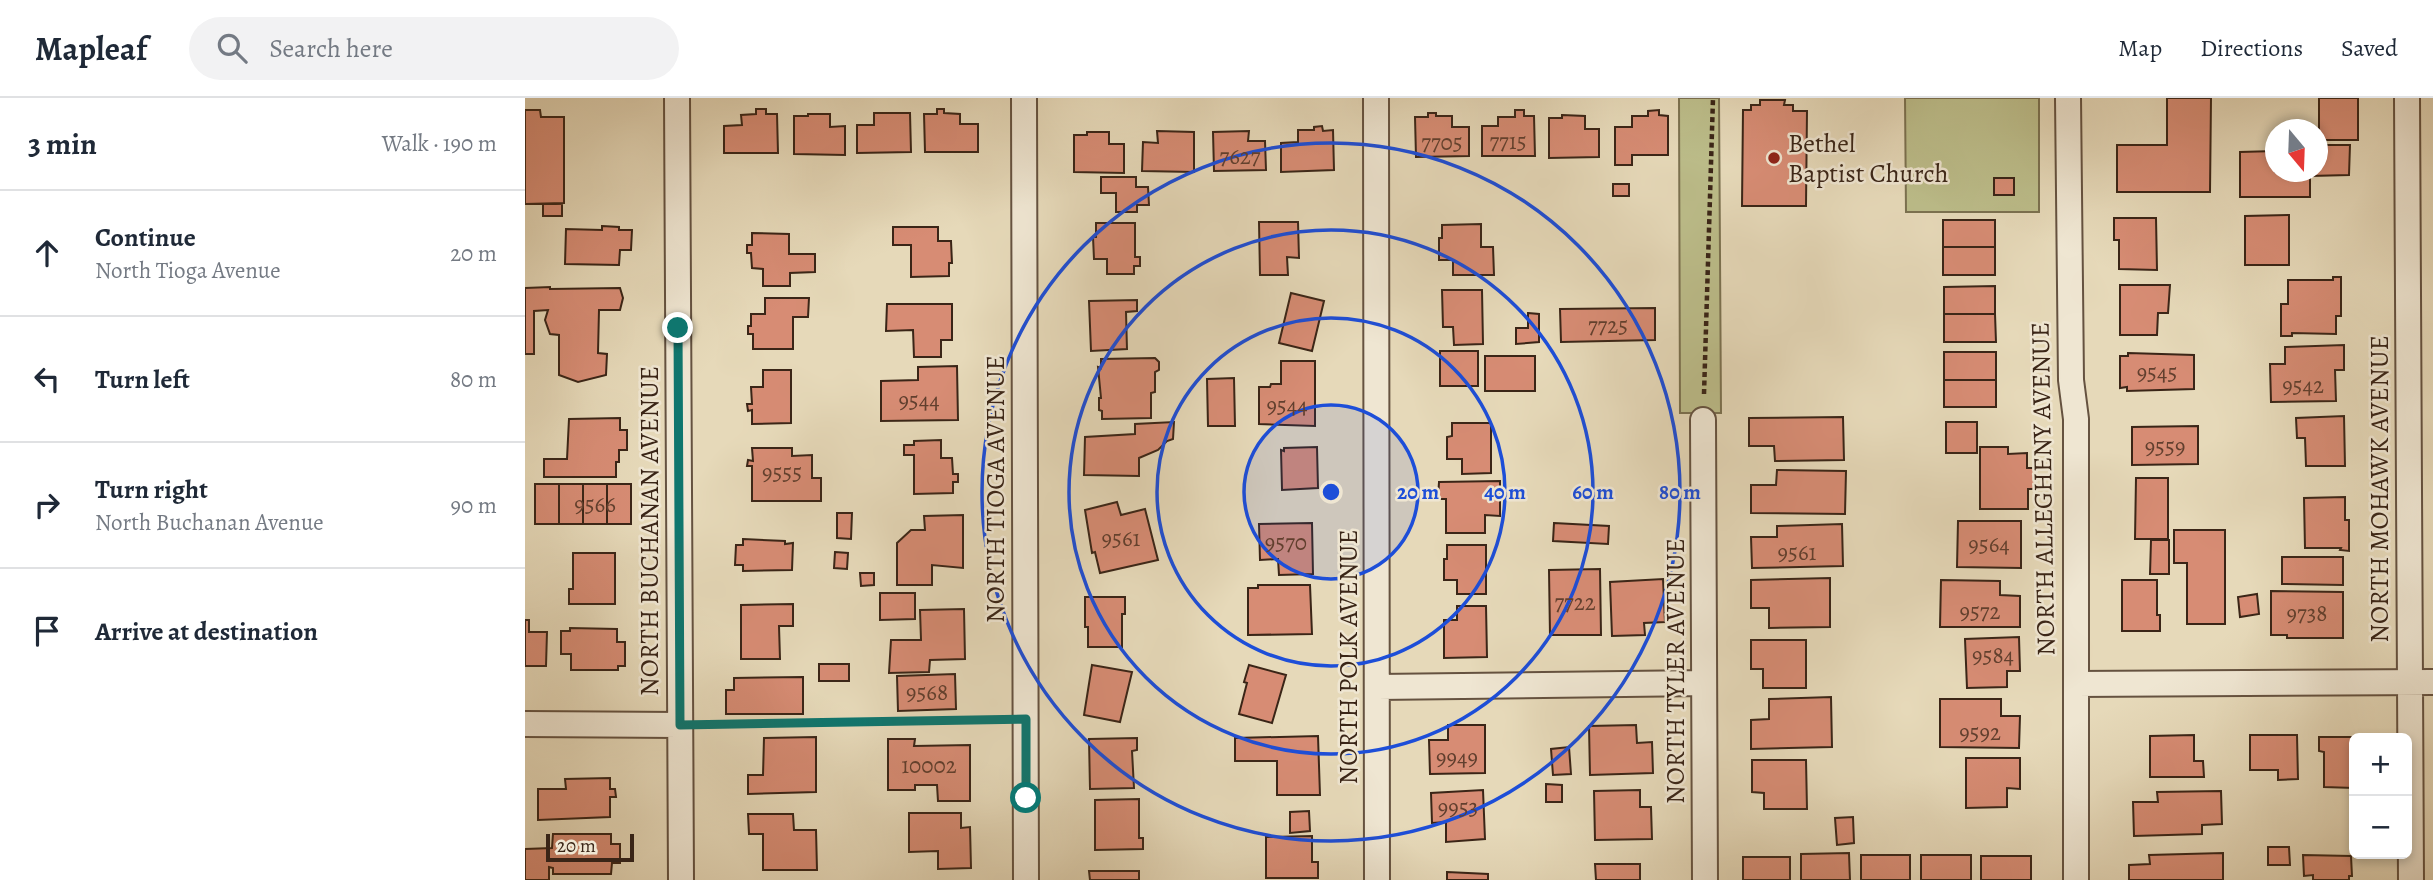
<!DOCTYPE html>
<meta charset="utf-8">
<style>
body{margin:0;font-family:Alegreya,serif;background:#f2f2f3;color:#1f2937}
.controls{position:absolute;right:21px;bottom:21px;display:grid;overflow:hidden;border-radius:10px;box-shadow:0 4px 10px #0003}
.controls button{width:63px;height:63px;display:grid;place-items:center;padding:0;border:0;border-bottom:2px solid #e0e1e3;background:#fff;color:#1f2937;font:35px sans-serif}
.compass{position:absolute;left:1740px;top:21px;width:63px;height:63px;border-radius:50%;background:#fff;box-shadow:0 4px 10px #0003;rotate:161deg}
.scale{position:absolute;left:21px;bottom:18px;width:88px;box-sizing:border-box;padding-left:7px;border:4px solid #3a2517;border-top:0;font-size:19px;line-height:24px;white-space:nowrap;color:#3a2517;-webkit-text-stroke:5px #efe6d2;paint-order:stroke}
.stop{position:absolute;width:21px;height:21px;margin:-16px;border:5px solid #0f766e;border-radius:50%;background:#fff}
.stop.end{background:#0f766e;border-color:#fff;box-shadow:0 2px 7px #0008}
.list{margin:0;padding:0;list-style:none}
h2{display:flex;justify-content:space-between;align-items:center;height:91px;margin:0;padding:0 28px;font-size:30px}
h2 small{font-size:23px;font-weight:400;color:#747a83}
.list li{display:grid;grid-template-columns:46px 1fr auto;gap:21px;align-items:center;box-sizing:border-box;height:126px;padding:0 28px;border-top:2px solid #e0e1e3}
.list b{display:block;font-size:26px;white-space:nowrap}
.list p{margin:0;font-size:23px;white-space:nowrap;color:#747a83}
.list em{font-size:23px;font-style:normal;color:#747a83}
.icon{flex:none;width:38px;height:38px;fill:none;stroke:currentColor;stroke-width:2;stroke-linecap:round;stroke-linejoin:round}
.map{position:relative;flex:none;width:1908px;height:782px;overflow:hidden}
header{display:flex;align-items:center;gap:42px;box-sizing:border-box;height:98px;padding:0 35px;background:#fff;border-bottom:2px solid #e0e1e3}
header strong{font-size:33px}
nav{display:flex;gap:38px;margin-inline-start:auto;font-size:24px}
.search{width:490px;height:63px;background:#f2f2f3;display:flex;align-items:center;gap:18px;box-sizing:border-box;padding:0 24px;border-radius:38px;color:#747a83;font-size:26px}
main{display:flex}
aside{flex:1;background:#fff}
.map>svg:first-child{display:block}
</style>
<header>
<strong>Mapleaf</strong>
<div class="search"><svg class="icon" aria-label="search" viewBox="0 0 24 24"><circle cx="10" cy="10" r="6"/><path d="M15 15l6 6"/></svg>Search here</div>
<nav><a>Map</a><a>Directions</a><a>Saved</a></nav>
</header>
<main>
<aside>
<h2>3 min<small>Walk · 190 m</small></h2>
<ul class="list">
<li><svg class="icon" aria-label="ahead" viewBox="0 0 24 24"><path d="M12 20V5M6 11l6-6 6 6"/></svg><div><b>Continue</b><p>North Tioga Avenue</p></div><em>20 m</em></li>
<li><svg class="icon" aria-label="left" viewBox="0 0 24 24"><path d="M17 20v-9H6M10 6l-5 5 5 5"/></svg><div><b>Turn left</b></div><em>80 m</em></li>
<li><svg class="icon" aria-label="right" viewBox="0 0 24 24"><path d="M7 20v-9h11M14 6l5 5-5 5"/></svg><div><b>Turn right</b><p>North Buchanan Avenue</p></div><em>90 m</em></li>
<li><svg class="icon" aria-label="arrive" viewBox="0 0 24 24"><path d="M6 21V4h12l-3 4 3 4H6"/></svg><div><b>Arrive at destination</b></div></li>
</ul>
</aside>
<div class="map">
<svg width="1908" height="782" viewBox="0 0 1908 782">
<rect width="100%" height="100%" fill="#e6d9b9"/>
<filter id="stains"><feTurbulence type="fractalNoise" baseFrequency=".00286" numOctaves="4"/><feColorMatrix values="0 0 0 0 .2 0 0 0 0 .09 0 0 0 0 .02 0 0 0 .5 -.17"/></filter>
<radialGradient id="worn" r=".72"><stop offset=".6" stop-color="#630" stop-opacity="0"/><stop offset="1" stop-color="#630" stop-opacity=".3"/></radialGradient>
<!-- green -->
<path fill="#bcbd8a" stroke="#7b7150" stroke-width="2" d="M1154,0H1194L1196,315H1155Z
M1380,0H1514V114H1381Z"/>
<!-- building -->
<path fill="#d78c74" stroke="#3a2517" stroke-width="2" d="M1642,0H1686L1685,94H1592V47H1642Z
M1794,0H1833V42H1794Z
M1235,2H1260L1259,7H1268V13H1282L1281,108H1217L1218,12H1226V7H1235Z
M231,11H241V16H252L253,55H199V28L217,27L216,17L231,16Z
M412,11H419V15L435,16V26H453V54H400L399,16H412Z
M0,12H15L16,19H39V105L0,106Z
M990,12H999V18H1009L1010,58H957V28H973V19H990Z
M1134,12V17L1143,18V57H1107V67H1090V29H1107V18H1123V13Z
M349,15H385L386,54L332,55V27H349Z
M903,15H911V18H927V29H944V58L891,59L890,19H903Z
M283,16H305V29L320,28V57L269,56V18H283Z
M1037,17L1060,18V31H1074V59L1024,60V20H1037Z
M797,28L798,33L808,32L809,72L756,74V45L773,44V32H789V29Z
M632,33L669,34V74L617,73L618,44L633,45Z
M724,33L723,43H740L741,72L689,73L688,34Z
M562,34H584V46H599V75L549,74V37H562Z
M1792,47H1825L1824,77L1785,78V99H1715V54L1750,53V74H1792Z
M576,79H611V89H623L624,107H612V114H591V95H576Z
M1469,80H1489V97H1469Z
M1088,86H1104V98H1088Z
M18,106H37V118H18Z
M1764,117V167H1720V118Z
M1589,120H1631L1632,172L1594,171V142H1589Z
M1418,122H1470V149H1418Z
M734,124H773L774,160L762,159L763,177H735Z
M571,125H610V159H615V168H609V176H582V161H569L568,139H571Z
M956,126V149H968L969,177H928V162H914V140H917V127Z
M77,128L94,129V132H107L106,152H95L94,167L40,166L41,131L77,132Z
M368,129H413V143H426L427,165H424V178L386,179V147H368Z
M227,135L264,136V156H290V174L265,175V188H238V171L227,170L226,155H222V147H227Z
M1418,149H1470V177H1418Z
M1808,179H1816V218H1811V236L1767,235V238H1756V206H1763V182H1808Z
M1595,187H1645L1643,215H1633L1632,237H1595Z
M1470,188V216H1419V189Z
M25,189V191L95,190L98,200L95,212H74L73,255L82,256L81,277L53,284L34,277V237L25,236L20,222L23,212L9,213V256H0V190Z
M917,192H957L958,246L929,247L928,229H918Z
M766,195L799,203L787,253L754,245Z
M240,200H284L283,219H268V251H228V236H223V228H226V216H240Z
M612,202V213L601,214L602,251L566,253L564,203Z
M362,206H427V242H416V259H389L388,232L361,233Z
M1130,210V242L1036,244L1035,211Z
M1003,215L1014,216V244L991,246V230H1003Z
M1419,216H1470L1471,244H1419Z
M1819,247V272H1810L1811,303L1746,304L1745,266H1760V249Z
M915,253H953V288H915Z
M1419,254H1471V282H1419Z
M1603,255L1669,257V291L1602,293V289L1595,290V258H1603Z
M960,258H1010V293H960Z
M630,260L634,264V272L630,274V294L626,295V320L577,321V313L574,312V300H576L573,269L576,270V261Z
M756,263H790V328L734,326V289H745L746,286H756Z
M432,268L433,322L356,323V283L393,282V269Z
M238,272H266V325L227,326V312L223,313L222,306H227L226,289H238Z
M709,280L710,328H683L682,281Z
M1419,282H1471V309H1419Z
M1819,318L1820,368H1781L1780,340H1772L1771,320Z
M1318,319L1319,362L1250,363L1249,348H1224V320Z
M95,320V332H102V352H94V364H91V379H19V361H42L44,321Z
M649,324L648,341L642,343L633,352L614,360V378L559,377L560,339L610,336V326Z
M1421,324H1452V355H1421Z
M927,325H966V375L937,376V361H922V339L927,338Z
M1673,328V366L1607,367V329Z
M416,342V360H427L428,376H433V384H428V395L389,396V357H379V347H389V343Z
M792,349L793,390L757,392L756,352L759,353V350Z
M1455,349H1483V356L1502,355V370H1511V391H1503V411H1455Z
M227,350H267V358L287,357V380H296V403H227V368H222L223,362L228,363Z
M1252,372L1321,373L1320,416L1226,415V387H1251Z
M1611,380H1643V441H1610Z
M975,383V418L960,417V435H921V401H913L914,384Z
M10,386H34V426H10Z
M34,386H58V426H34Z
M58,386H82V426H58Z
M82,386H106V426H82Z
M1820,399V422H1824V453L1815,452L1816,450H1780L1779,400Z
M592,404L596,417L620,411L633,462L575,475L570,454L567,455L560,412Z
M312,415H327L326,441L312,440Z
M438,417V470L407,467V487H372V445L386,432H400L399,418Z
M1433,423H1496V470L1432,469Z
M787,425L788,476L754,477L753,461L735,462L734,426Z
M1029,425L1084,428L1083,446L1028,443Z
M1317,426L1318,468L1227,470L1226,439H1252V428Z
M1649,432H1700V526H1662V465H1649Z
M218,441L260,443V446L268,445L267,472L218,473V467H210L211,447H218Z
M1626,442H1644V476H1625Z
M922,447H961V496H932V482H919V461H922Z
M310,454L323,455L322,471L309,470Z
M48,455H90V506H44V491H48Z
M1757,459H1818V487L1757,486Z
M1075,471L1076,537H1025L1024,472Z
M335,475H349V487L336,488Z
M1305,480V529L1244,530V510H1226V482Z
M1138,481L1140,524L1119,525L1120,537L1087,538L1085,484Z
M1416,482L1475,483V497L1495,498V529H1415Z
M1597,482H1632V517H1635V533H1597Z
M733,487H785L787,536L723,537V490H733Z
M1746,493L1818,494V540H1762V537H1746Z
M355,495H390V521L355,522Z
M1732,496L1734,516L1715,519L1713,499Z
M560,499H600V516H597V549H563V529H560Z
M268,506V528H254L255,561H216V507Z
M932,508H961L962,559L919,560V522H932Z
M439,511L440,561L405,562L404,574L364,575L366,542H396L395,512Z
M0,522H4V534H22L21,568H0Z
M45,530L92,531V544H100V568H93V572H46V556H36V533H45Z
M1494,539L1495,573H1482V589L1442,590L1440,541Z
M1226,542H1281V590H1238V571H1226Z
M294,566H324V583H294Z
M567,567L607,574L595,624L559,617Z
M724,567L761,577L747,625L714,616L722,585L719,584Z
M430,576L431,611L373,613L372,578Z
M278,579V616H201V592H209V580Z
M1306,599L1307,649L1226,651V622L1244,621V601Z
M1415,601H1476V618H1495L1494,650L1415,649Z
M923,627H960V675L905,676L904,642H923Z
M1111,627L1112,645L1127,644L1128,675L1065,677L1064,628Z
M1669,637V663H1678L1679,679H1625V638Z
M1725,637H1772L1773,681L1753,682V672H1725Z
M793,638L795,697H752V663H710V640Z
M291,639V694L223,696V677H238L239,640Z
M1794,639H1832L1829,640V690L1799,689V654L1794,653Z
M612,640V652L607,653L609,690L565,691L564,641Z
M363,641H390L389,648L445,647V703H413L412,687H390V692H363Z
M1044,649L1046,676L1028,677L1026,651Z
M1441,660H1495V691L1482,690V709L1441,710Z
M1227,662H1281L1282,711H1239V695L1227,694Z
M85,680V691H90L91,699H85V719L13,722V691H41L40,681Z
M1021,686L1037,687V704H1021Z
M958,692L960,741L921,744V724L907,725L906,695Z
M1115,692V709H1126L1127,741L1070,742L1069,693Z
M1696,693L1697,726L1677,727V736L1609,738L1608,704H1633L1632,694Z
M614,701V740H618V751L570,752V702Z
M784,713L785,733L765,735V714Z
M384,715H436V730L445,729L446,770L413,771V753L384,754Z
M223,716H268L269,732H291L292,772H238V736H224Z
M1328,719L1329,745L1312,747L1310,720Z
M28,736H86V746H95V765H87L86,776H28V770L24,769V782H0V751L27,750Z
M787,738V764H793V780H741V739Z
M1743,749H1764L1765,767H1743Z
M1324,755L1325,782H1276V756Z
M1698,755V782H1604V767L1625,766L1624,757Z
M1336,757H1385V782H1336Z
M1396,757H1446V782H1396Z
M1778,757L1826,758L1827,778H1824V782H1788V777L1779,778Z
M1456,758H1506V782H1456Z
M1218,759H1265V782H1218Z
M1070,766H1115V782H1071Z
M564,773H614V782H565Z
M922,774L963,776V782H922Z"/>
<g fill="none" stroke-linecap="round" stroke-linejoin="round">
<!-- minor casing -->
<g stroke="#655240" stroke-width="28">
<path id="minor" d="M152,0L156,782
M499,0L501,782
M851,0L852,782
M1543,0L1546,282L1551,321V782
M1882,0L1886,782
M1178,322L1180,782
M1551,586L1908,584
M853,589L1179,585
M0,626L154,627"/>
</g>
<!-- path -->
<path stroke="#3a2517" stroke-width="4.5" stroke-dasharray="5 3.5" stroke-linecap="butt" d="M1179,296L1188,0
M180,627L475,621"/>
<!-- minor -->
<use href="#minor" stroke="#efe6d2" stroke-width="24"/>
</g>
<g fill="none" stroke-linecap="round" stroke-linejoin="round">
<!-- route -->
<path stroke="#0f766e" stroke-width="9" d="M153,230L155,627L501,621V700"/>
</g>
<!-- distance rings -->
<circle cx="806" cy="394" r="87" fill="#1d4ed8" fill-opacity=".12"/>
<g fill="none" stroke="#1d4ed8" stroke-width="3.5">
<circle cx="806" cy="394" r="87"/>
<circle cx="806" cy="394" r="174"/>
<circle cx="806" cy="394" r="262"/>
<circle cx="806" cy="394" r="349"/>
</g>
<!-- markers -->
<circle fill="#8f2418" stroke="#efe6d2" stroke-width="2.5" cx="1249" cy="60" r="7"/>
<g text-anchor="middle" dominant-baseline="central" stroke-width="5" stroke-linejoin="round" paint-order="stroke">
<!-- number labels -->
<g font-size="23" fill="#613f2e">
<text x="983" y="43">7715</text>
<text x="917" y="44">7705</text>
<text x="715" y="58">7627</text>
<text x="1083" y="227">7725</text>
<text x="1632" y="274">9545</text>
<text x="1778" y="287">9542</text>
<text x="394" y="302">9544</text>
<text x="762" y="307">9544</text>
<text x="1640" y="348">9559</text>
<text x="257" y="374">9555</text>
<text x="70" y="406">9566</text>
<text x="596" y="440">9561</text>
<text x="761" y="444">9570</text>
<text x="1464" y="446">9564</text>
<text x="1272" y="454">9561</text>
<text x="1050" y="504">7722</text>
<text x="1455" y="513">9572</text>
<text x="1782" y="515">9738</text>
<text x="1468" y="557">9584</text>
<text x="402" y="594">9568</text>
<text x="1455" y="634">9592</text>
<text x="932" y="659">9949</text>
<text x="404" y="667">10002</text>
<text x="933" y="709">9953</text>
</g>
<!-- poi labels -->
<g font-size="26" fill="#3a2517" stroke="#efe6d2" text-anchor="start">
<text x="1263" y="45">Bethel<tspan x="1263" dy="30">Baptist Church</tspan></text>
</g>
<!-- street labels -->
<g font-size="26" fill="#3a2517" stroke="#efe6d2">
<text transform="translate(470 391) rotate(-90)">NORTH TIOGA AVENUE</text>
<text transform="translate(1518 391) rotate(-91)">NORTH ALLEGHENY AVENUE</text>
<text transform="translate(1854 391) rotate(-90)">NORTH MOHAWK AVENUE</text>
<text transform="translate(124 433) rotate(-90)">NORTH BUCHANAN AVENUE</text>
<text transform="translate(823 559) rotate(-90)">NORTH POLK AVENUE</text>
<text transform="translate(1150 573) rotate(-90)">NORTH TYLER AVENUE</text>
</g>
</g>
<circle cx="806" cy="394" r="10" fill="#1d4ed8" stroke="#efe6d2" stroke-width="3.5"/>
<g font-size="21" text-anchor="middle" font-weight="bold" fill="#1d4ed8" stroke="#efe6d2" stroke-width="5" stroke-linejoin="round" paint-order="stroke">
<text x="893" y="401">20 m</text>
<text x="980" y="401">40 m</text>
<text x="1068" y="401">60 m</text>
<text x="1155" y="401">80 m</text>
</g>
<rect width="100%" height="100%" filter="url(#stains)"/>
<rect width="100%" height="100%" fill="url(#worn)"/>
</svg>
<div class="controls">
<button>+</button>
<button>−</button>
</div>
<svg class="compass" viewBox="-18 -18 36 36"><path d="M0-13l5 13h-10z" fill="#e53935"/><path d="M0 13l5-13h-10z" fill="#747a83"/></svg>
<div class="scale">20 m</div>
<div class="stop" style="left:501px;top:700px"></div>
<div class="stop end" style="left:153px;top:230px"></div>
</div>
</main>
